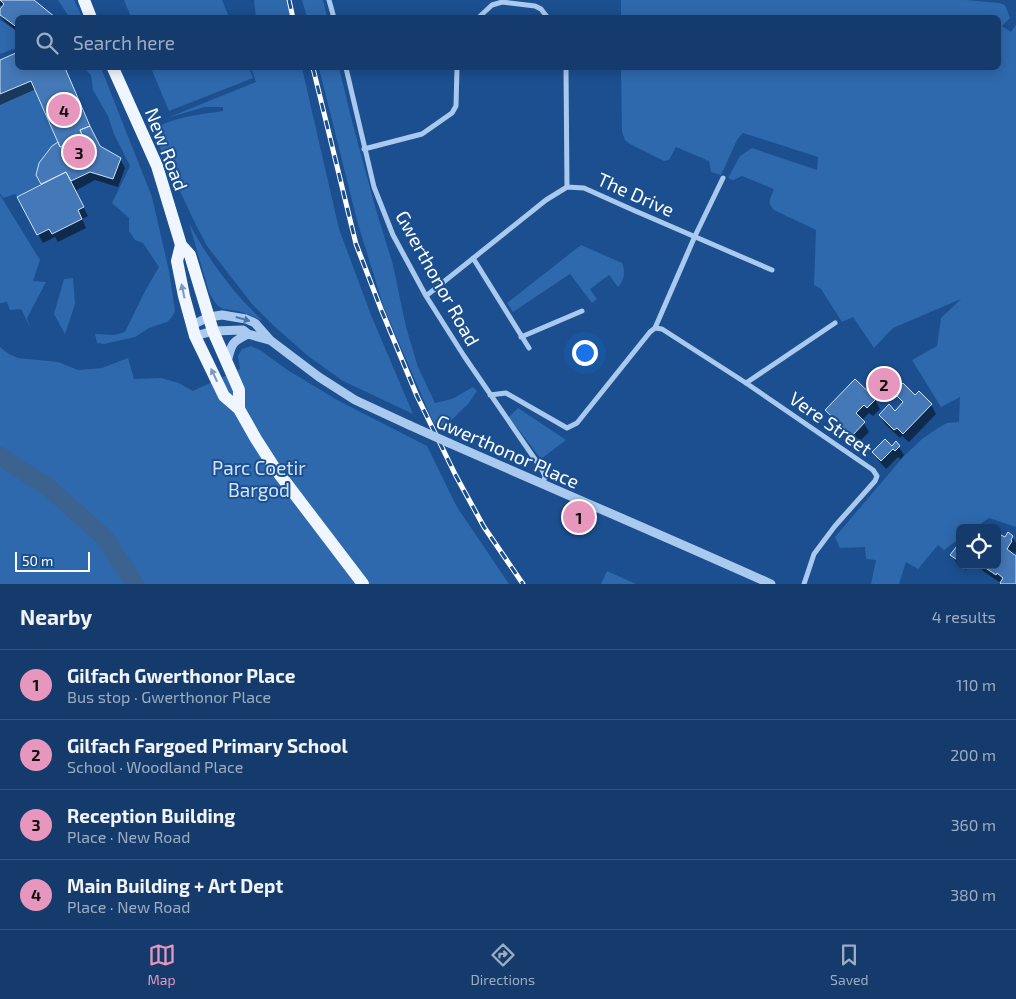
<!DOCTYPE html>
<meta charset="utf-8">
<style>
body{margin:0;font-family:"Exo 2",sans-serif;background:#1d4271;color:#f1f3f6}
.controls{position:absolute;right:15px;bottom:15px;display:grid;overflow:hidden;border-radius:8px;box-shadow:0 2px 12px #0003}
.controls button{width:45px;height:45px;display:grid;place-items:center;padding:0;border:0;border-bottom:1px solid #33557e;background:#143b6b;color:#f1f3f6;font:25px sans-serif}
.scale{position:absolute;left:15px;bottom:12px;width:75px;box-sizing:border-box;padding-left:5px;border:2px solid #fff;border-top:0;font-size:14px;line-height:18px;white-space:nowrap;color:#fff;-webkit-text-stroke:4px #1b4f8f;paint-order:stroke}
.you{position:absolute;left:584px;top:352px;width:18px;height:18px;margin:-12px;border:4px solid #fff;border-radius:50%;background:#1a73e8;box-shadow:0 0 0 8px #1a73e833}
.badge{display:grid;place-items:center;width:32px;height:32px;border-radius:50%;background:#e797bd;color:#111;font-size:16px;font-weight:700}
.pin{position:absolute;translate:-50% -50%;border:2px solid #fff;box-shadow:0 1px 5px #0006}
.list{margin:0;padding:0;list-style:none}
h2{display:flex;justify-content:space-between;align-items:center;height:65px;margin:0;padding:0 20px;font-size:21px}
h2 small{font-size:16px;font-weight:400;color:#9dadc1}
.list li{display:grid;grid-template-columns:32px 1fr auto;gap:15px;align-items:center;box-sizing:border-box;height:70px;padding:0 20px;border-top:1px solid #33557e}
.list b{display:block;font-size:19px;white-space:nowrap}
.list p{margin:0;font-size:16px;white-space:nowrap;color:#9dadc1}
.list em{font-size:16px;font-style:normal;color:#9dadc1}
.icon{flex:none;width:28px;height:28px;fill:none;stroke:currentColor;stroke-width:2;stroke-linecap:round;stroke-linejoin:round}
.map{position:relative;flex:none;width:1016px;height:584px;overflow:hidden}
.search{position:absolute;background:#143b6b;box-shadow:0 2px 12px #0003;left:15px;right:15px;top:15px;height:55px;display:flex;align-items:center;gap:12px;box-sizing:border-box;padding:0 18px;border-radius:8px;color:#9dadc1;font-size:19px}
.sheet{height:345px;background:#143b6b}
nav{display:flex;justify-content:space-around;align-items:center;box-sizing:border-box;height:70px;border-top:1px solid #33557e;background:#143b6b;font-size:14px;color:#9dadc1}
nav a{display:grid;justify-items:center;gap:2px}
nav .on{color:#e797bd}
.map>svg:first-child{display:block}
</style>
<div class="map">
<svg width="1016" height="584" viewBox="0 0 1016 584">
<rect width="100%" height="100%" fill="#1b4f8f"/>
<!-- green -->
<path fill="#2e69ad" d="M58,0H74L82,17H69Z
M124,0H222L229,17H131Z
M254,0H286L291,17H256Z
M302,0H323L327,17H307Z
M621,0H966L999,3L1005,5L1010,18L1002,26L1011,32L1016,25V527L989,518L975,528H960V538L944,550L938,545L918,569L906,562L899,584H871L876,560L866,559L865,547L840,548L835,537L904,456L922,439L938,428L947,423L959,422L960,397L941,407L912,360L937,346L941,318L961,299L893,328L874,348L853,317L842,322L821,289L814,285L816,230L774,210C766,201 771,198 774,189L742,176L733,180L728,178L740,156L752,148L817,170L818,157L743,133L737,140L721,175L711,172L709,161L676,147L669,160L664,161L630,144L625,140L622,132L621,68H998V18H621Z
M0,20L18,32L17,49H13L0,54Z
M84,68H101L152,197L169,271L175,311L172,317L167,322L149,328L135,337L104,344L97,343L95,334L114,335L125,332L145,291L159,267L143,243L135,240L129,231V218L112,203L130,166L114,134L108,116L93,90L91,75Z
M151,68H249L253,78L169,111Z
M251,68H302L339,229L371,315L413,414L343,381L308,356L274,326L252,304L207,246L194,221L152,131C173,116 198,115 223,111V107H205L167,118L256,82Z
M319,68H339L353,125L376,210L393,265L406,327L418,367L435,403L452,399L473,387L477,391L468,404L443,428L434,424L384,308L358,224Z
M31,81L58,142C46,149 40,162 36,175L41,184L17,197L15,194L3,198L0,193V94Z
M0,195L40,260L33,281L46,282L27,318L30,327L21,309L10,310L7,302L0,303Z
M189,223C208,259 233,293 263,321C257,318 251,315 244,313C224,306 221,316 209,292Z
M581,245L622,263C626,271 624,281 618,287L609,275L590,289L597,299L592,303L570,274L513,312L507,303Z
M73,278L75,304L65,334L54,314L64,279Z
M251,346L260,350L286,369L337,400L427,446L457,507L509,584H0V347L9,354L18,358L58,362L78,370L102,368L128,358L134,379L161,378L179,383L193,391L240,369L238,356L242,349Z
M518,408L566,440L541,459L509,417Z
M607,571L636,584H601Z"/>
<!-- shadow -->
<path fill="#0007" d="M0,0H32L54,18H18V32L4,21L0,15V11L3,7L0,5Z
M0,61L18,68H64L101,148L120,159L125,168L118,187L95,180L75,191L88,216L82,219L86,228L58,242L55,237L43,243L38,234L43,185L38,175L60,143L36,89L0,105Z
M895,393L915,397L919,393L931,405L936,414L909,442L902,436L900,438L885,424L880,415L895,412L903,405Z
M875,400L880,409L873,416L869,413L862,420L869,432L857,444L832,418L827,410Z
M899,447L904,455L901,459L898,457L886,469L879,461L874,452Z
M1012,537L1016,543V551L1013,555L1016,557V584H1002L983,571L980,565H997L1005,539Z
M960,544V565H970L966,570L957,564L952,555Z"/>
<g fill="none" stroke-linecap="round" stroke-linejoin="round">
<!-- river -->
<path stroke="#3c6290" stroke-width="18" d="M0,456L49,488L105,538L135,584"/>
</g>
<!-- building -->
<path fill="#4478b7" stroke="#cfe3fa" d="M0,0H34L55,17L18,18V28L0,15V9L4,4Z
M18,52V68H65L90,126L80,130L83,137L60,147L31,81L0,94V60Z
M90,126L100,146L121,158L113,179L90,172L71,181L66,172L41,184L36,175L39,163L52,146L58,142L60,147L83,137L80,130Z
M66,172L84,207L78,210L82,219L52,234L49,229L37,235L17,197Z
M855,379L876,399L867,408L864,405L856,413L865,422L852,436L825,410Z
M903,383L915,395L919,391L932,404L903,434L897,428L894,430L879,415L889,404L895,411L903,402L893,392Z
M885,439L892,446L896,441L900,446L895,451L893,449L881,461L872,452Z
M1008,532L1013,536L1011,540L1012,541L1007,549L1016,556V584H1001L1000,583L1003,578L997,573L996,575L981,565H997V533L1005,537Z
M960,542V562L950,555Z"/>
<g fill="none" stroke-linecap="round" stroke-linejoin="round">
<!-- minor -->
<path stroke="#a9c9ee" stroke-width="5" d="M329,0L334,18
M478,18L492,5L502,2L535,6L541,9L548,18
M346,68L374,187L393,235L426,296L464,356L541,468L545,476L543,484
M566,68L567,187
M364,149L422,134L452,113L456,106L457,68
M473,258L529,348
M426,296L546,200L567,187L584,188L633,210L772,270
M655,328L662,329L746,383L873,470L877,476L875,481L835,526L814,554L804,584
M521,337L582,311
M746,383L835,323
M490,395L506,393L567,428L577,423L650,332L655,328L695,236L723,178"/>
<!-- tertiary -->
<path stroke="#a9c9ee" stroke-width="9" d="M192,325L209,317L222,315L246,319L255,323L270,340L319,377L355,400L409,425
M195,336L213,331L243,330L248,334L269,340
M227,362C232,344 230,343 248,334
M449,443C556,490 664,536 771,584"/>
<!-- primary -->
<path stroke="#f0f6ff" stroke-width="12" d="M84,0L91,18
M113,68L157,166L181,245L190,255L213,331L239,390V409
M181,245L177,261L184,296L192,325L195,336L224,396L239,409L256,439L274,467L363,584"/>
<!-- rail casing -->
<g stroke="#fff" stroke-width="5">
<path id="rail" d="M289,0L293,18
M313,68L356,244L381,309L417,396L456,476L484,527L523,584"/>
</g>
<!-- rail -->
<use href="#rail" stroke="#1b4f8f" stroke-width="3" stroke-dasharray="9" stroke-linecap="butt"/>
<!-- tertiary-bridge -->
<path stroke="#a9c9ee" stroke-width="9" d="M409,425L449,443"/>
</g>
<!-- one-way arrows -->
<defs><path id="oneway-solid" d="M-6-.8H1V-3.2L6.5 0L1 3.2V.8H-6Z" transform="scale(1.25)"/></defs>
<g fill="#7b9ac1">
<use href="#oneway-solid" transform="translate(183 291) rotate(-102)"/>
<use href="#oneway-solid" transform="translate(214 375) rotate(-115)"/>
</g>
<use fill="#4674ac" href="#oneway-solid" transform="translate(243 319) rotate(16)"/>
<g text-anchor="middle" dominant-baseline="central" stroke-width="4" stroke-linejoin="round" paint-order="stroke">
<!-- street labels -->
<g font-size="19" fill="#fff" stroke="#1b4f8f">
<text transform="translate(167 149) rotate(69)">New Road</text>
<text transform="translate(636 194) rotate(24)">The Drive</text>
<text transform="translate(438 278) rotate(61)">Gwerthonor Road</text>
<text transform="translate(831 423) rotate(35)">Vere Street</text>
<text transform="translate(508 451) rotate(24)">Gwerthonor Place</text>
</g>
<!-- park labels -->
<g font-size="19" fill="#cfe3fa" stroke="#1b4f8f">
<text x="259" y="467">Parc Coetir<tspan x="259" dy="22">Bargod</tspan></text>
</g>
</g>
</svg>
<div class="controls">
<button><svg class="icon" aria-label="locate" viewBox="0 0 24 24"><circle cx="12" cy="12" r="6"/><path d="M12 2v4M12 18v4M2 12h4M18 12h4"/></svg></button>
</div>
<div class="scale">50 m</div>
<div class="you"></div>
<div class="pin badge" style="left:579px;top:517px">1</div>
<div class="pin badge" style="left:884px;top:384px">2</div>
<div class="pin badge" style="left:79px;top:152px">3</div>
<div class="pin badge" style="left:64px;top:110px">4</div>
<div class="search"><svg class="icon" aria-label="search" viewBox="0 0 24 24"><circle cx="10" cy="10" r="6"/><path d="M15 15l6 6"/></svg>Search here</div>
</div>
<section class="sheet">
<h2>Nearby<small>4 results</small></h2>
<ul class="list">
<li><span class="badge">1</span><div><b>Gilfach Gwerthonor Place</b><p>Bus stop · Gwerthonor Place</p></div><em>110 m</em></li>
<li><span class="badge">2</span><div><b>Gilfach Fargoed Primary School</b><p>School · Woodland Place</p></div><em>200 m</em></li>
<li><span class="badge">3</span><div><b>Reception Building</b><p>Place · New Road</p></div><em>360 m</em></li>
<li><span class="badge">4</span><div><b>Main Building + Art Dept</b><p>Place · New Road</p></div><em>380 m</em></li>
</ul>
</section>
<nav>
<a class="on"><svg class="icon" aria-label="map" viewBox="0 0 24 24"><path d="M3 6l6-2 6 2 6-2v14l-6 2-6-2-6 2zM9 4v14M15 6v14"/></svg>Map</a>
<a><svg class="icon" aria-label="directions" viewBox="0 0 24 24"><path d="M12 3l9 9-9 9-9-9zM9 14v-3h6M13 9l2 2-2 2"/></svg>Directions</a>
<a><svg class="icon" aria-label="saved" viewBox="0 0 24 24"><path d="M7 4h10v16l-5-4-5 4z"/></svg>Saved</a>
</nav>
